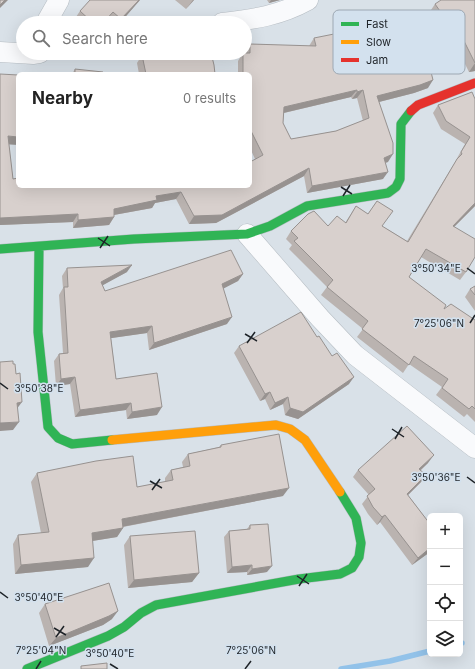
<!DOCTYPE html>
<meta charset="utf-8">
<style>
body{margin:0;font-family:Inter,sans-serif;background:#f2f2f2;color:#222}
.controls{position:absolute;right:12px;bottom:12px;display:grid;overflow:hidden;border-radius:6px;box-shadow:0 4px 16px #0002}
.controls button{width:36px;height:36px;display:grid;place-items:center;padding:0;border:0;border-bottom:1px solid #e0e0e0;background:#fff;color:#222;font:20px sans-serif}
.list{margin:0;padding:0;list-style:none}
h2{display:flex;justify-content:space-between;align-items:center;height:52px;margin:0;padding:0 16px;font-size:17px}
h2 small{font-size:13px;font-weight:400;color:#767676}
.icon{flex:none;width:22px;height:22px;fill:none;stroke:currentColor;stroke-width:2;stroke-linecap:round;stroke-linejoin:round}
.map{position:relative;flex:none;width:475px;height:669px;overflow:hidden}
.search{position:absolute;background:#fff;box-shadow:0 4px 16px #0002;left:16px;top:16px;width:236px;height:44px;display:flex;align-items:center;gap:10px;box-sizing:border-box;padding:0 14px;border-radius:22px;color:#767676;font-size:15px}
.panel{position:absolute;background:#fff;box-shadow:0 4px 16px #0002;left:16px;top:72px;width:236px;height:116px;border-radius:6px}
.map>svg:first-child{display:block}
</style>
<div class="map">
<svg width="475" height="669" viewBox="0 0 475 669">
<rect width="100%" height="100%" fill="#d9e1e8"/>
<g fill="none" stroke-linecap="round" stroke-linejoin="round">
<!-- stream -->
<path stroke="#92c2e9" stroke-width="5.5" d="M460,643H462
M341,669L390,661L430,651"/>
<!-- street casing -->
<g stroke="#b6bdc3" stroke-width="21">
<path id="street" d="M46,23L59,0
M222,23C254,19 279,16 308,0
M0,52L34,54L40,53
M247,234L320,318L355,355L475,448"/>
</g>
<!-- fast casing -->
<g stroke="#b6bdc3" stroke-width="10">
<path id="fast" d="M39,247L38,332L48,427L58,438L72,444L112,440
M0,249L134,239L247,234L270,226L307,206L388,193L396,187L400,179L401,124L411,111
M27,669L108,636L124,627L141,613L156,605L299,579L340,574L352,568L359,557L361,543L356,518L340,492"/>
</g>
<!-- slow casing -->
<g stroke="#b6bdc3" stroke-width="10">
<path id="slow" d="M112,440L276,425L290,429L305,440L340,492"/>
</g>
<!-- jam casing -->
<g stroke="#b6bdc3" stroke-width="10">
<path id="jam" d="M411,111L418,105L475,83"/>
</g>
<!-- street -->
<use href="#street" stroke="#f9fafc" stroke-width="20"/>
<!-- fast -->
<use href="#fast" stroke="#30b455" stroke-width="9"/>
<!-- slow -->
<use href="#slow" stroke="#ff9f0a" stroke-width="9"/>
<!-- jam -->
<use href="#jam" stroke="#e5322d" stroke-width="9"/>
</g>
<!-- wall -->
<path fill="#bab3b0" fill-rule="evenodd" d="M140,0L120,23H110L107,21L104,23H77L74,20L80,11Z
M175,0H194L186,9Z
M267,0H280L269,3Z
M475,0V71L469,72L450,34L446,36L429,13L435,4Z
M314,38L342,65L428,88L414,93L379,102L388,162L385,163L383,179L307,193L304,176L216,223L189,224L176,199L155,203L152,208L114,215V217L109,225L73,228V222L0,225V74L13,179L250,186L255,159L250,148V74H238V61L243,53H245V51L250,44L309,46ZM351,97L352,99L357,98L363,121L336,131L291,139L283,123L284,113Z
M142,55L215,74H139L137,63Z
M75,69L103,74H72Z
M472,92L475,206L454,227L466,272L460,280L421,257L409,277L444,309L475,320V422L467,414L464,417L436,395L442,387L409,364L403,373L357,337L363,329L321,295L327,287L289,249L292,245L286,239L291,231L345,223L356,206L368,214L377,201L382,226L407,241L452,167L456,161V160L465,144L441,129L433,113L438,105Z
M67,268L127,272L102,285L105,291L243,274L238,281L223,288L227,324L149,350L147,333L111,338L116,379L157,415L127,419L126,410L75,417L70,384L56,386L54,361L59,354L63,353L59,295L63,288L62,276Z
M475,286V311L465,297L470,289Z
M317,337L349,384L298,419L285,415L283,404L270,410L265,399L260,401L234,353L239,346Z
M221,445L283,496L123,527V528L117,537L92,541L88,567L15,574L13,544L18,535L41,533L31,482L37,473L137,487L165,482V478L171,470L183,467L182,462L188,454L219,447Z
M428,463L421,470V482L408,495L430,524V552L412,565L380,522L377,525L368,514L362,504L369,495L353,477L358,470Z
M250,525L267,572L247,575V572L227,573L224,537L229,531L247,529Z
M130,536L199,573L192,582L128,588L124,545Z
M45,604L112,619L103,625L49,646L39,613Z"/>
<!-- shaded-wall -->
<path fill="#979290" d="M5,0H8L0,8V5Z
M139,0H140L120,23H119L121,19Z
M193,0H194L186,9Z
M271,0H280L269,3Z
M456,25L450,34L446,36L452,28Z
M475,63V71L469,72Z
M433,80L428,88L414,93L371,104L377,96Z
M357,90L351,97L279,114L284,107Z
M363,90L357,98L352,99L357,92Z
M8,136L18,137V145L2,144Z
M393,154L388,162L378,165L384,158Z
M309,168L304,176L216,223L189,224L194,216Z
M388,172L383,179L307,193L312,186Z
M181,192L176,199L155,203L152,208L108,216L114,209L156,196Z
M475,203V206L447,234L453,226Z
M78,214L73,222L0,225V218Z
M114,217L109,225L73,228L78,220Z
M132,265L127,272L96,289L101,282Z
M243,274L238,281L217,292L222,284Z
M232,317L227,324L149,350L154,343Z
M152,326L147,333L105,339L110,332Z
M75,377L70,384L56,386L61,379Z
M354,377L349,384L298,419L285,415L290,408Z
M270,392L265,399L260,401L265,394Z
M288,397L283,404L270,410L275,403Z
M22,402L16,410L17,403Z
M131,403L126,410L75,417L80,410Z
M162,407L157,415L127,419L132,412Z
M19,422L13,430L0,431V423Z
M434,455L428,463L414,476L419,469Z
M426,475L421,482L402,501L407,494Z
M289,488L283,496L116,528L122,519Z
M385,515L380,522L377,525L382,517Z
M123,528L117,537L86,542L92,533Z
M430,548V552L412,565L418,558Z
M94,558L88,567L15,574L21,565Z
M252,565L247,572L227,573L232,567Z
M272,566L267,572L247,575L252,569Z
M199,573L192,582L128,588L134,580Z
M118,611L112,619L103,625L49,646L56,638Z"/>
<!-- building -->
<path fill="#d8d0cd" stroke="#979290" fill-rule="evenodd" d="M0,0H5L0,5Z
M90,0H139L121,19L113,12L103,23H93L80,11Z
M441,0H475V63L456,25L452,28L435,4Z
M334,34L342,65L419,46L420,49L425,48L433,80L420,85L377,96L393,143V154L384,158L388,172L312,186L309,168L222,215L194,216L181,192L156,196L157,200L114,209V217L78,220V214L0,218V74L18,75V137L8,136L13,179L18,178V186H250V162L263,155L250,129V74H243V53H250V44L316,46L314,38ZM357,90V92L363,90L369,118L336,131L291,139L283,123L284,107Z
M150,53H211L214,65L215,74H146L142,55Z
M75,69L103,72V74H75Z
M33,73L50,74H33Z
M472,92L475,99V203L453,226L475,239V257L466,272L426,249L409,277L446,305L444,309L451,304L475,320V409L472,406L469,409L442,388L448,379L414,356L409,365L362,329L368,321L327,287L333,280L294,241L298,238L291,231L308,214L314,211L328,226L337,216L346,223L356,206L368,214L377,201L393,211L382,226L408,242L457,159L462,154L461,152L470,137L446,121L438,105Z
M231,250L243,274L222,284L232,317L154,343L152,326L110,332L116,379L157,373L162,407L132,412L131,403L80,410L75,377L61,379L59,354L68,353L64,287H68L67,268L132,265L101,282L105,291Z
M475,286V295L470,289Z
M301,312L317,337L319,336L332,356L337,353L354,377L303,412L290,408L288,397L275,403L270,392L265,394L239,346Z
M13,361V364H15L16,374L20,373L22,402L17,403L19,422L0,423V362Z
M407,426L434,455L419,469L426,475L407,494L430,524V548L418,558L385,515L382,517L373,507L367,496L375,489L358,470Z
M279,434L289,488L122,519L123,528L92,533L94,558L21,565L18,535L49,532L37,473L96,461L133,456L137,487L173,480L171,470L190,466L188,454L221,447V445Z
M268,524L272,566L252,569V565L232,567L229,531L250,529V525Z
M195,531L199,573L134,580L130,536Z
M109,583L118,611L109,616L56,638L45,604Z
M107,663V669H81V666Z"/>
<!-- ticks -->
<path fill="none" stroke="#1e2328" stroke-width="1.5" d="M341,187L352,194M343,196L350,185M98,238L110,246M100,248L108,236M467,268L475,274M470,323L475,315M245,334L257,341M247,343L255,332M0,383L8,389M392,429L404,437M395,439L402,427M467,477L475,483M150,481L162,488M152,490L160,479M297,576L309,584M299,586L307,574M0,592L8,598M54,628L66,635M56,637L64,626M110,664L118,669M36,669L41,661M245,669L251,661"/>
<!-- legend -->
<rect x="333" y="10" width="132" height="64" rx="6" fill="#d3e1ee" stroke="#9da8b3" stroke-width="1"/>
<rect x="341" y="22" width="18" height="4" fill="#30b455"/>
<rect x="341" y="40" width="18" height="4" fill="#ff9f0a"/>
<rect x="341" y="58" width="18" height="4" fill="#e5322d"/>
<g font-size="11" fill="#1e2328">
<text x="366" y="28">Fast</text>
<text x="366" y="46">Slow</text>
<text x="366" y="64">Jam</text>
</g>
<g font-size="10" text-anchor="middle" fill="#1e2328" stroke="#d3e1ee" stroke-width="3" stroke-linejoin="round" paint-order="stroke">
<text x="436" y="272">3°50'34"E</text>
<text x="439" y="327">7°25'06"N</text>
<text x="39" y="392">3°50'38"E</text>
<text x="436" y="481">3°50'36"E</text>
<text x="39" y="601">3°50'40"E</text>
<text x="41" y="654">7°25'04"N</text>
<text x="251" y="654">7°25'06"N</text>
<text x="110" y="657">3°50'40"E</text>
</g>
</svg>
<div class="controls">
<button>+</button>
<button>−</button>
<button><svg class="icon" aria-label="locate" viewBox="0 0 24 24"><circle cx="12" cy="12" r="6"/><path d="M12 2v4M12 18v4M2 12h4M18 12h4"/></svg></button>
<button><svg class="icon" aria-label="layers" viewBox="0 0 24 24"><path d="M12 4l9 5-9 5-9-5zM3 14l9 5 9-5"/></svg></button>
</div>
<div class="search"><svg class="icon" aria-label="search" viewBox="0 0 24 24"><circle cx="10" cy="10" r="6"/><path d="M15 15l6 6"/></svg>Search here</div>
<section class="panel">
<h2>Nearby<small>0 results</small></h2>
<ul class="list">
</ul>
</section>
</div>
